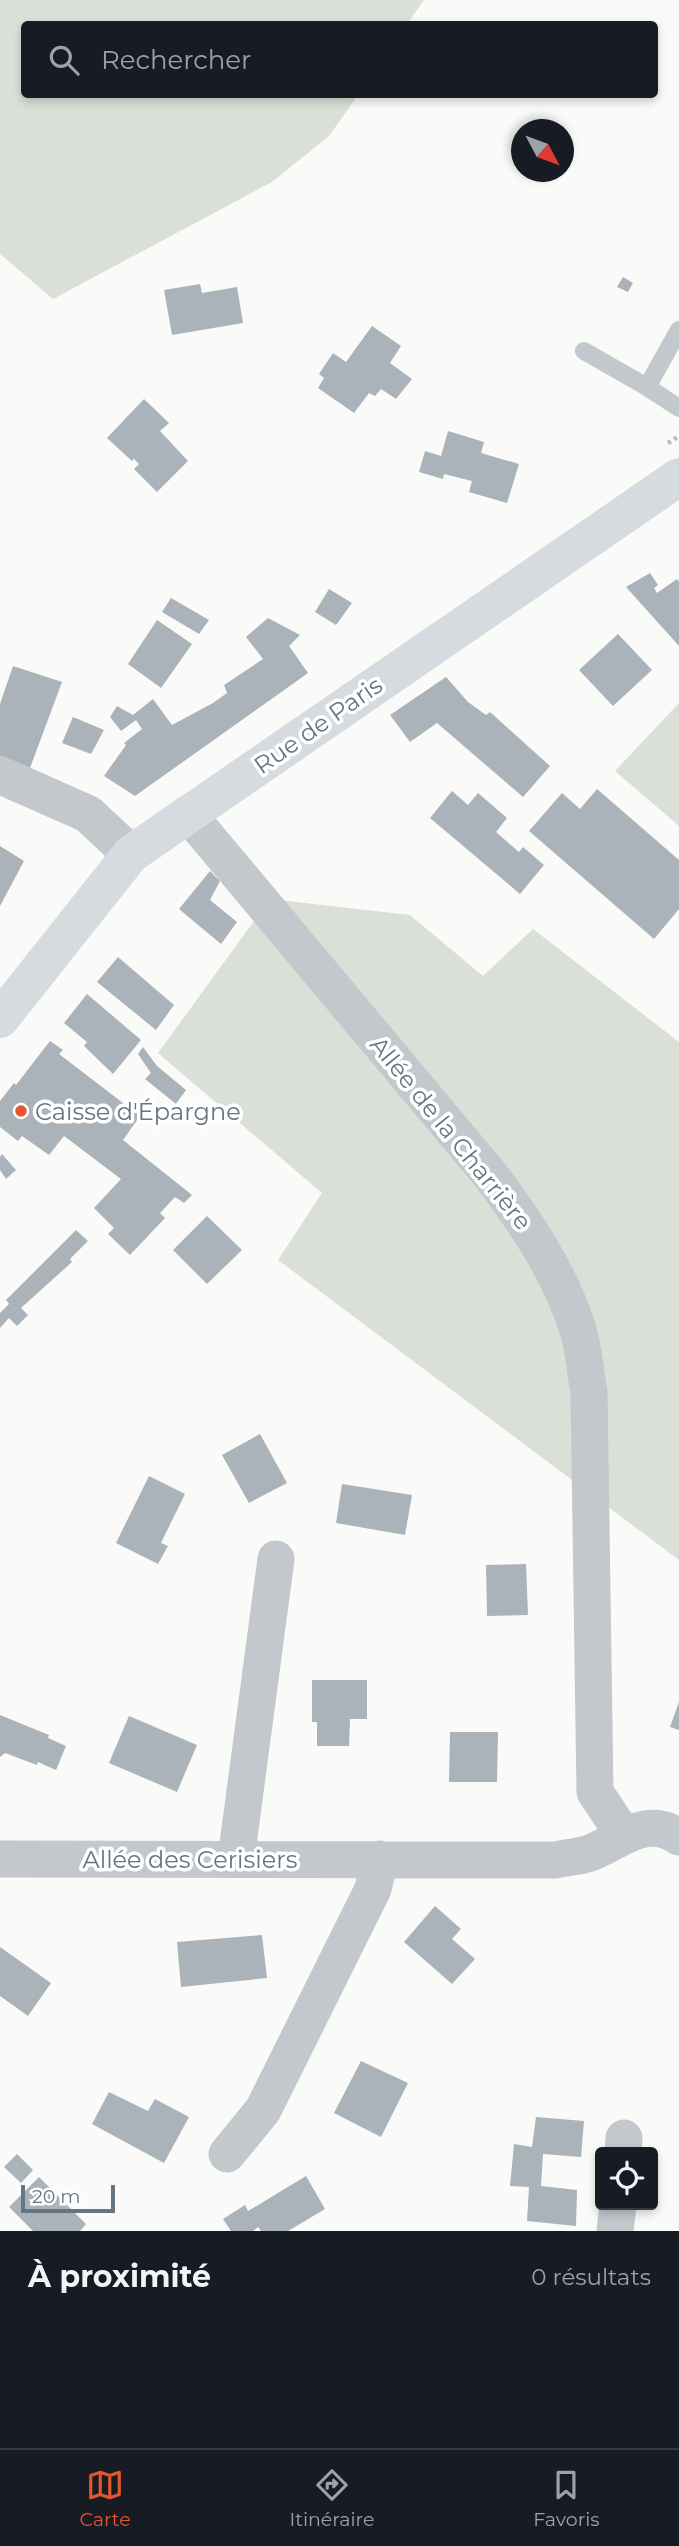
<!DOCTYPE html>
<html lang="fr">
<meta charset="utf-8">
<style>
body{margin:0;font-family:Montserrat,sans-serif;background:#20242c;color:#f1f3f6}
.controls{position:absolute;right:21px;bottom:21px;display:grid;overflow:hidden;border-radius:7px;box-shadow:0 4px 10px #0003}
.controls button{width:63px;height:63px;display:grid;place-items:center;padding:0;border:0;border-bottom:2px solid #363941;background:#171b24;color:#f1f3f6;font:35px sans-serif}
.compass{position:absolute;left:511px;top:119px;width:63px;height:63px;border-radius:50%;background:#171b24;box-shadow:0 4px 10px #0003;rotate:131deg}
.scale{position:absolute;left:21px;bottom:18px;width:94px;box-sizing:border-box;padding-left:7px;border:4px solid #657683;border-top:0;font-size:19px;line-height:24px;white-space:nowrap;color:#657683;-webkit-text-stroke:5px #fff;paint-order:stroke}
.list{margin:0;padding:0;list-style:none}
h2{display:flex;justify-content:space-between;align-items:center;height:91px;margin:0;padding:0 28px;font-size:30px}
h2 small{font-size:23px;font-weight:400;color:#9ea1a6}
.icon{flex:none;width:38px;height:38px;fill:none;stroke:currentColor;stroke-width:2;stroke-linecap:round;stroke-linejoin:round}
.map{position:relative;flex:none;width:679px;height:2231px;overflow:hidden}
.search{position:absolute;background:#171b24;box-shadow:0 4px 10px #0003;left:21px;right:21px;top:21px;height:77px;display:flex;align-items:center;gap:18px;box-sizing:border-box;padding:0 24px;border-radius:7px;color:#9ea1a6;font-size:26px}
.sheet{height:217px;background:#171b24}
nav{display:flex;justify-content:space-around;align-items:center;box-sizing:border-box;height:98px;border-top:2px solid #363941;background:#171b24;font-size:19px;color:#9ea1a6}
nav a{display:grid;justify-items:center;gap:4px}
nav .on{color:#e4572e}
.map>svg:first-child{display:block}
</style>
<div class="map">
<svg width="679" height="2231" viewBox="0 0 679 2231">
<rect width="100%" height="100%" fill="#fafaf8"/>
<!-- green -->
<path fill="#dadfd7" d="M0,0H424L407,24H24V94L358,95L329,136L272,182L53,299L0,254Z
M679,703V826L615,771Z
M270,899L410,915L483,976L533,929L679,1042V1560L278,1260L322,1193L158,1053Z"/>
<!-- building -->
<path fill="#aab3b9" d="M623,277L633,283L628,292L617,287Z
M200,284L202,293L237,287L243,323L172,335L164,290Z
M372,326L401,346L390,363L412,379L396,399L381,389L375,396L369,393L354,413L318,388L324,378L319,374L333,353L346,362Z
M144,399L169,423L160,431L188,461L157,492L134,469L139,464L134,459L132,461L107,438Z
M448,431L484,442L481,453L519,464L507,503L469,492L472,481L444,474L443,479L419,472L425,451L441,456Z
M650,573L658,585L654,588L657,593L677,579L679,582V646L626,587Z
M329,589L352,603L336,625L315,612Z
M171,598L209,620L199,634L162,612Z
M268,618L300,635L289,646L308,673L135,796L104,776L126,745L124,743L142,729L136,720L121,731L110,717L117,706L133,715L153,699L172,725L213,703L227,693L224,685L263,659L246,637Z
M157,620L192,644L161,688L128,664Z
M618,634L652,670L613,706L579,670Z
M13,666L62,682L30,768L0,758V704Z
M446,677L468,702L486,715L490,712L550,766L523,797L437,723L410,742L390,715Z
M73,717L104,730L91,754L62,743Z
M597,789L679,860V909L654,939L529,831L562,793L580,809Z
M452,791L468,805L478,793L507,818L496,832L519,852L523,847L544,865L520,894L430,818Z
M0,846L24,861L0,906Z
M210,871L220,881L210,900L237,922L221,944L179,909Z
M118,957L174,1005L156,1030L97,982Z
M87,994L141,1040L113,1074L84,1046L87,1042L64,1023Z
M50,1041L63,1050L59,1054L140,1116L123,1140L192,1195L184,1203L175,1197L160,1213L165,1218L130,1255L108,1234L114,1228L94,1208L121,1179L64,1136L49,1155L22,1136L18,1141L0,1127V1101L14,1083L16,1085Z
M143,1047L157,1066L186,1090L176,1104L145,1079L151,1073L138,1054Z
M2,1154L16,1170L6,1179L0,1170V1157Z
M207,1216L242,1250L207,1284L173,1250Z
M76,1230L88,1241L70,1259L72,1262L21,1308L28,1315L17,1326L9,1318L0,1328V1313L9,1304L6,1300Z
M260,1434L287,1483L249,1503L222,1455Z
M149,1476L185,1494L161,1543L168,1546L158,1564L116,1543Z
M342,1484L412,1495L405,1535L336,1523Z
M526,1564L528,1615L487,1616L486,1565Z
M312,1680H367V1719H350L349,1746H317V1722H312Z
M679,1702V1730L670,1727Z
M0,1715L49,1735L48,1738L66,1746L56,1770L38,1762L37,1765L5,1753L0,1757Z
M129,1716L197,1745L177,1792L109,1763Z
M450,1732H498L497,1782H449Z
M435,1906L461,1929L452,1939L475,1959L452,1984L404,1942Z
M262,1935L267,1978L181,1987L177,1942Z
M0,1947L51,1983L28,2016L0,1996Z
M361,2061L408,2083L381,2137L334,2113Z
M109,2092L148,2111L155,2099L189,2117L164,2163L92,2124Z
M536,2117L584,2121L581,2157L543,2154L541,2186L577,2190L576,2226L527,2221L529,2187L510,2186L514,2144L532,2147Z
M17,2154L33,2170L21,2183L4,2167Z
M306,2176L325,2209L288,2231H261L258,2227L253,2231H231L223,2219L245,2205L248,2211Z
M39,2177L86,2224L80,2231H33L9,2207Z"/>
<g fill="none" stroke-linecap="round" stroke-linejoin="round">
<!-- path -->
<path stroke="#bbbfc2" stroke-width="4.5" stroke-dasharray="3.5 3.5" stroke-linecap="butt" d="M668,443L679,436"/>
<!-- service -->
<path stroke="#c3c8cc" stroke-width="18" d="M679,330L647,387L679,408
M584,351L647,387"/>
<!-- minor -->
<path stroke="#c3c8cc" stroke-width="37" d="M188,814L491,1176C526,1223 559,1271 577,1327C584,1347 585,1371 589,1392L595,1792L623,1834
M0,1859L556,1860C567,1857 580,1857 590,1853C619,1842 646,1814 679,1837
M236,1859L276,1559
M623,2152L624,2138
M227,2154L263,2110L373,1889L380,1859
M615,2231L618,2205"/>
<!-- tertiary -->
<path stroke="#c3c8cc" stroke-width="38" d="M0,775L88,814L131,854"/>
<!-- secondary -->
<path stroke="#d6dbdf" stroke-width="38" d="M0,1019L131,854L679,477"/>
</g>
<!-- markers -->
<circle fill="#e4572e" stroke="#fff" stroke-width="2.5" cx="21" cy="1111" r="7"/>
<g text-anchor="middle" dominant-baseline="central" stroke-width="7" stroke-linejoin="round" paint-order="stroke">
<!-- street labels -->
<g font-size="24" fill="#657683" stroke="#fff">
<text transform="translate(318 725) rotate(-35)">Rue de Paris</text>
<text transform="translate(451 1133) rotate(51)">Allée de la Charrière</text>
<text x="190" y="1859">Allée des Cerisiers</text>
</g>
<!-- poi labels -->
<g font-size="24" fill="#657683" stroke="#fff" text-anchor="start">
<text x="35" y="1111">Caisse d'Épargne</text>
</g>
</g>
</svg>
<div class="controls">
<button><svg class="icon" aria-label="locate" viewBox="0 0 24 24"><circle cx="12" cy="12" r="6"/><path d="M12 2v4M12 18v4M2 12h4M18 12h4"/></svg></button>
</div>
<svg class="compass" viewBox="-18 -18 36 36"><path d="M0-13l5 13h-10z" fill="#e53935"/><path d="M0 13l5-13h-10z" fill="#9ea1a6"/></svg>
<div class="scale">20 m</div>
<div class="search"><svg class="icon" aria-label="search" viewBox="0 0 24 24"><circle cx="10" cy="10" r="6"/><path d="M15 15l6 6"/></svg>Rechercher</div>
</div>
<section class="sheet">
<h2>À proximité<small>0 résultats</small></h2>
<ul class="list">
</ul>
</section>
<nav>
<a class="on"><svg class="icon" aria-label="map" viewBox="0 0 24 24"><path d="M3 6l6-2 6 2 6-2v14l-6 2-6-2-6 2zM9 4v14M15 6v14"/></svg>Carte</a>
<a><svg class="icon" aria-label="directions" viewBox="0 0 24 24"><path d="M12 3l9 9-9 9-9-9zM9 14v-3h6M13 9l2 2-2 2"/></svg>Itinéraire</a>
<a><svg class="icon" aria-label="saved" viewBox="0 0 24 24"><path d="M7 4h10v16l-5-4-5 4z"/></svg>Favoris</a>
</nav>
